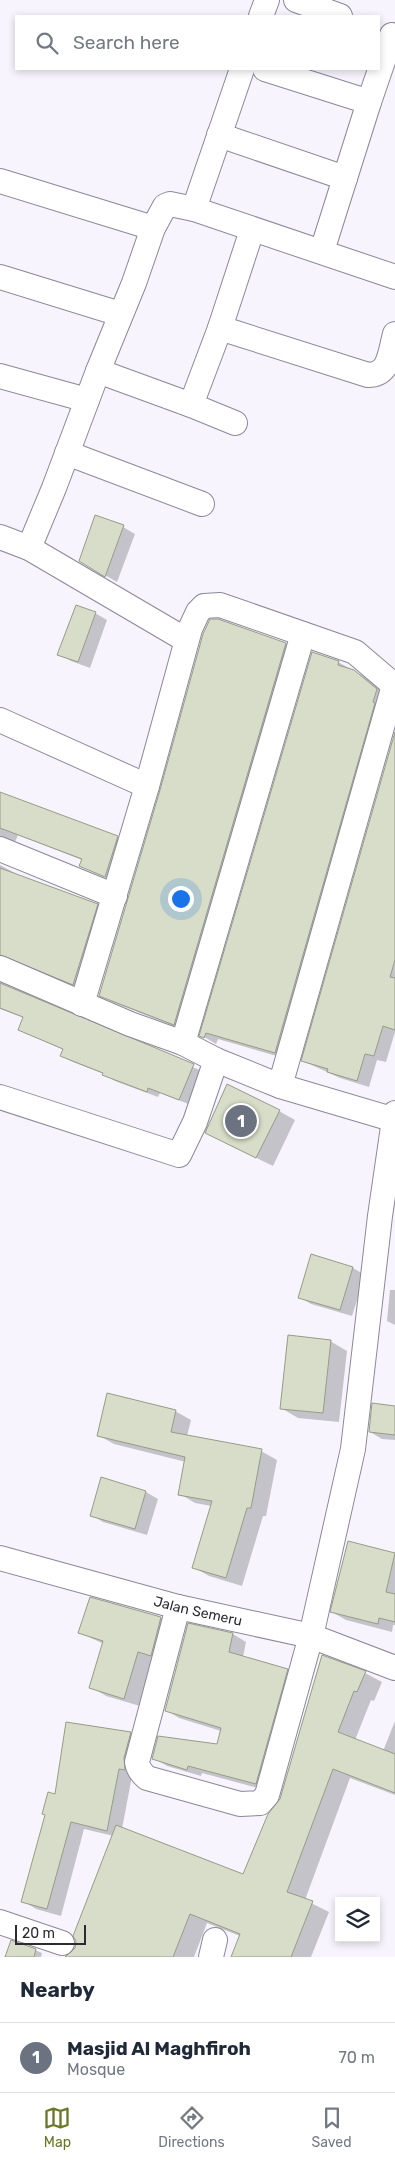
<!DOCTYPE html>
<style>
body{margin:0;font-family:Rubik,sans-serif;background:#f2f2f3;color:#1f2937}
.controls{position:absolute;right:15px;bottom:15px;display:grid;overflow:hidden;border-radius:0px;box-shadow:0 2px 8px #0003}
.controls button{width:45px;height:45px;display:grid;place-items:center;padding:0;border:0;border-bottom:1px solid #e0e1e3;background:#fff;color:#1f2937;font:25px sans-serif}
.scale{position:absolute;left:15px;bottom:12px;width:71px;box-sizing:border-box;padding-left:5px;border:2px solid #2d2a32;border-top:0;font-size:14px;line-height:18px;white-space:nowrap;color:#2d2a32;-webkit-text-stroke:4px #fff;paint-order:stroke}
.you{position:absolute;left:180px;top:898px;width:18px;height:18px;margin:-12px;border:4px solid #fff;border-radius:50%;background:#1a73e8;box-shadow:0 0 0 8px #1a73e833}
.badge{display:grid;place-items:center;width:32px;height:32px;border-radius:50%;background:#697826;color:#fff;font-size:16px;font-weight:700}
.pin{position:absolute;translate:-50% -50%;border:2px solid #fff;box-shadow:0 1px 5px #0006}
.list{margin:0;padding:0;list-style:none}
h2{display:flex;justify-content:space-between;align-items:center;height:65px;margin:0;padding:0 20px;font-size:21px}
h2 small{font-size:16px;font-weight:400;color:#747a83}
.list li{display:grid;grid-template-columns:32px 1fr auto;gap:15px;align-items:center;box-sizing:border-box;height:70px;padding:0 20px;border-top:1px solid #e0e1e3}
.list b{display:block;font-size:19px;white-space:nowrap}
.list p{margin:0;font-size:16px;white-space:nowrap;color:#747a83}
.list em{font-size:16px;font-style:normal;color:#747a83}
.icon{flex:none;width:28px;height:28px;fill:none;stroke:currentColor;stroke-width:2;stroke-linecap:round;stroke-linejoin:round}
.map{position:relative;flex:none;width:395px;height:1957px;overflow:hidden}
.search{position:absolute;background:#fff;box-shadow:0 2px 8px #0003;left:15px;right:15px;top:15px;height:55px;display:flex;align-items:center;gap:12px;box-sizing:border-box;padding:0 18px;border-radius:0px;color:#747a83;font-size:19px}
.sheet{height:135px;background:#fff}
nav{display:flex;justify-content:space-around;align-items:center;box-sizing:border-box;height:70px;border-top:1px solid #e0e1e3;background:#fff;font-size:14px;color:#747a83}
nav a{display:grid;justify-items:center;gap:2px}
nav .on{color:#697826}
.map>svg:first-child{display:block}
</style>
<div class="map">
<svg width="395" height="1957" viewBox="0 0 395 1957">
<rect width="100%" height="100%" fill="#f7f4fd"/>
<!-- shadow -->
<path fill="#0003" d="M123,527L135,534L117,582L80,561Z
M95,613L107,620L90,668L71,661L59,654Z
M286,644L297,651L186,1031L112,1002L100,995Z
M338,662L367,678L389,697L287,1059L218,1039L216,1044L201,1035Z
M395,736V1032L386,1062L377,1060L369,1087L340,1078L303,1061Z
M0,793L117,837L128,844L117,883L80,866L82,860L18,835L15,842L10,841L0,848Z
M0,865L26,879L97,905L108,911L85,990L17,961L10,960L0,967Z
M0,983L204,1072L191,1105L160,1093L158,1097L115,1081L104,1074L73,1062L61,1056L64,1050L20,1030L24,1018L0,1009Z
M279,1111L295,1120L273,1166L206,1133Z
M312,1256L353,1268L365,1275L352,1316L311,1304L299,1297Z
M390,1290H395V1325L387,1321Z
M330,1341L347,1351L339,1422L298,1418L281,1408Z
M395,1407V1440L382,1439L370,1432Z
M175,1411L191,1420L187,1436L261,1451L277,1460L266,1516H263L242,1586L209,1576L193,1567L211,1506L195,1503L180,1494L186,1462L114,1444L98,1435Z
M146,1492L158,1499L147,1535L103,1522L91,1515Z
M349,1542L395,1555V1625H393L392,1632L346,1620L332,1612Z
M161,1618L176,1627L140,1706L106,1696L91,1687L104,1644L80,1633Z
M189,1625L233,1634L246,1642L243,1657L287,1670L300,1678L269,1791L202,1773L201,1776L167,1766L154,1758L218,1746L221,1731L179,1718L166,1710Z
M365,1673L382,1682L374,1701L371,1700L355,1740L383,1751L395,1721V1795L350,1778L305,1900L329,1912L311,1957H232L240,1936L207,1923L194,1957H66L76,1948L114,1836L84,1829L61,1916L36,1909L23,1901L56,1796L130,1733L144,1741L132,1776L122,1829L244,1876L281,1799Z
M35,1950L42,1953L41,1957H6Z"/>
<!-- building -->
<path fill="#d7ddc8" stroke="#969c88" d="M95,515L124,525L105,577L79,561Z
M76,605L96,612L78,662L57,655Z
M218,619L286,643L174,1025L99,996L160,790L203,634L210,619Z
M312,652L339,661L338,665L354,670L377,689L373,702L375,703L275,1053L206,1033L204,1038L199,1036Z
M395,732V960L390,977L395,978V1030L383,1026L374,1056L365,1054L357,1081L327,1072L328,1069L301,1061Z
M0,792L118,836L105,877L79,866L82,859L0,828Z
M0,868L98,904L73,985L0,955Z
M0,983L194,1064L179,1100L148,1088L147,1092L102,1075L103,1073L60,1056L63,1049L18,1030L23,1017L0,1008Z
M227,1084L280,1110L256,1158L205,1133Z
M311,1254L353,1267L340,1310L298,1298Z
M288,1335L331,1340L323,1413L280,1409Z
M107,1393L176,1410L171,1432L262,1449L251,1508H247L226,1578L192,1568L212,1501L178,1495L185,1457L97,1436Z
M372,1403L395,1406V1435L369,1432Z
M101,1477L146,1491L135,1529L90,1516Z
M348,1541L395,1553L386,1592L395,1594V1622L379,1618L378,1624L330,1612Z
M90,1597L161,1617L151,1656L138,1652L124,1699L89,1688L103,1641L78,1633Z
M188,1623L233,1633L229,1652L288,1669L256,1784L188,1766L187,1770L152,1759L158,1736L217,1744L221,1728L165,1711Z
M322,1655L366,1671L357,1692L354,1691L338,1732L395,1754V1793L333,1769L287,1892L313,1901L291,1957H231L240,1934L190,1914L173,1957H65L75,1948L76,1941L73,1936L116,1825L243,1874L268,1814L280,1799Z
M66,1722L131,1732L124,1758L125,1770L119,1769L107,1831L71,1822L47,1909L21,1902L45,1815L42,1814L48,1792L55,1794Z
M11,1940L36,1949L34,1957H5Z"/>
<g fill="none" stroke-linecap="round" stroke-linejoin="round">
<!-- minor casing -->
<g stroke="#8d879a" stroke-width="26">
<g id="minor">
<path d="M296,0L340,16"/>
<path d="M261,16L267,0"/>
<path d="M265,69L369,102L322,251"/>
<path d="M369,102L392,35"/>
<path d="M219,135L345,178"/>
<path d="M0,181L153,228"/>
<path d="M194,209L242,69"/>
<path d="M0,277L120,314"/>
<path d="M220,328L368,375C390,375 390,352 395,334"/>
<path d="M98,371L191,405L220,328L252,230"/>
<path d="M0,376L87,400"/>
<path d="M191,405L235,423"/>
<path d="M67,453L202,504"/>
<path d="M0,537L29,548L186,640"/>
<path d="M29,548L54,488L98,371L134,283L153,228L165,206L170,204L194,209L395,277"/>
<path d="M0,720L147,786"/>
<path d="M0,849L115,896"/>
<path d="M0,968L130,1024L183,1043L216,1060L280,1086L395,1120"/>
<path d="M82,1004L147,786L190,629L198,612L204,606L220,605L355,652L395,686"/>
<path d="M183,1043L303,634"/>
<path d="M280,1086L394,685"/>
<path d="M0,1097L179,1155L195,1122L216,1060"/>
<path id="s1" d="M0,1558L178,1607L311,1636L395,1668"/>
<path d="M178,1607L137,1762C138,1769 141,1773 147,1778L240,1804L260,1803L267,1795L311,1636L353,1449L380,1216L395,1113"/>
<path d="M0,1922L62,1943"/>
<path d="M211,1957L215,1940"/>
</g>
</g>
<!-- minor -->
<use href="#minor" stroke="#fff" stroke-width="24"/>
</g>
<g text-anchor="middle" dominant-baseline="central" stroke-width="4" stroke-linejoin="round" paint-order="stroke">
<!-- street labels -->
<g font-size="14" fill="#2d2a32" stroke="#fff">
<text stroke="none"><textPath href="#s1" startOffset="205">Jalan Semeru</textPath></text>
</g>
</g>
</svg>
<div class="controls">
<button><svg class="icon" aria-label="layers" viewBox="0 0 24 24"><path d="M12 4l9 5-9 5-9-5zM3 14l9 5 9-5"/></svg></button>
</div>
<div class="scale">20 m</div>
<div class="you"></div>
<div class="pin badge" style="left:241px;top:1121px;background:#6b7280">1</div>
<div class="search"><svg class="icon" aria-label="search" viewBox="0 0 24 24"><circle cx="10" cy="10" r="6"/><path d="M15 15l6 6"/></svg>Search here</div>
</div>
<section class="sheet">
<h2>Nearby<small></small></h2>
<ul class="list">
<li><span class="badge" style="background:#6b7280">1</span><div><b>Masjid Al Maghfiroh</b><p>Mosque</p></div><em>70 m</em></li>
</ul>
</section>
<nav>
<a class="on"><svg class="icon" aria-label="map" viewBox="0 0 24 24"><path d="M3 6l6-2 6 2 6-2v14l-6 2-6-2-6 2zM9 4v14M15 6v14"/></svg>Map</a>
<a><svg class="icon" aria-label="directions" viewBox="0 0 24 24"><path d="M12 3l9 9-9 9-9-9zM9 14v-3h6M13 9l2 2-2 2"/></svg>Directions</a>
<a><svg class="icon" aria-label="saved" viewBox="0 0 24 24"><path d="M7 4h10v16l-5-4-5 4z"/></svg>Saved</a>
</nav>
